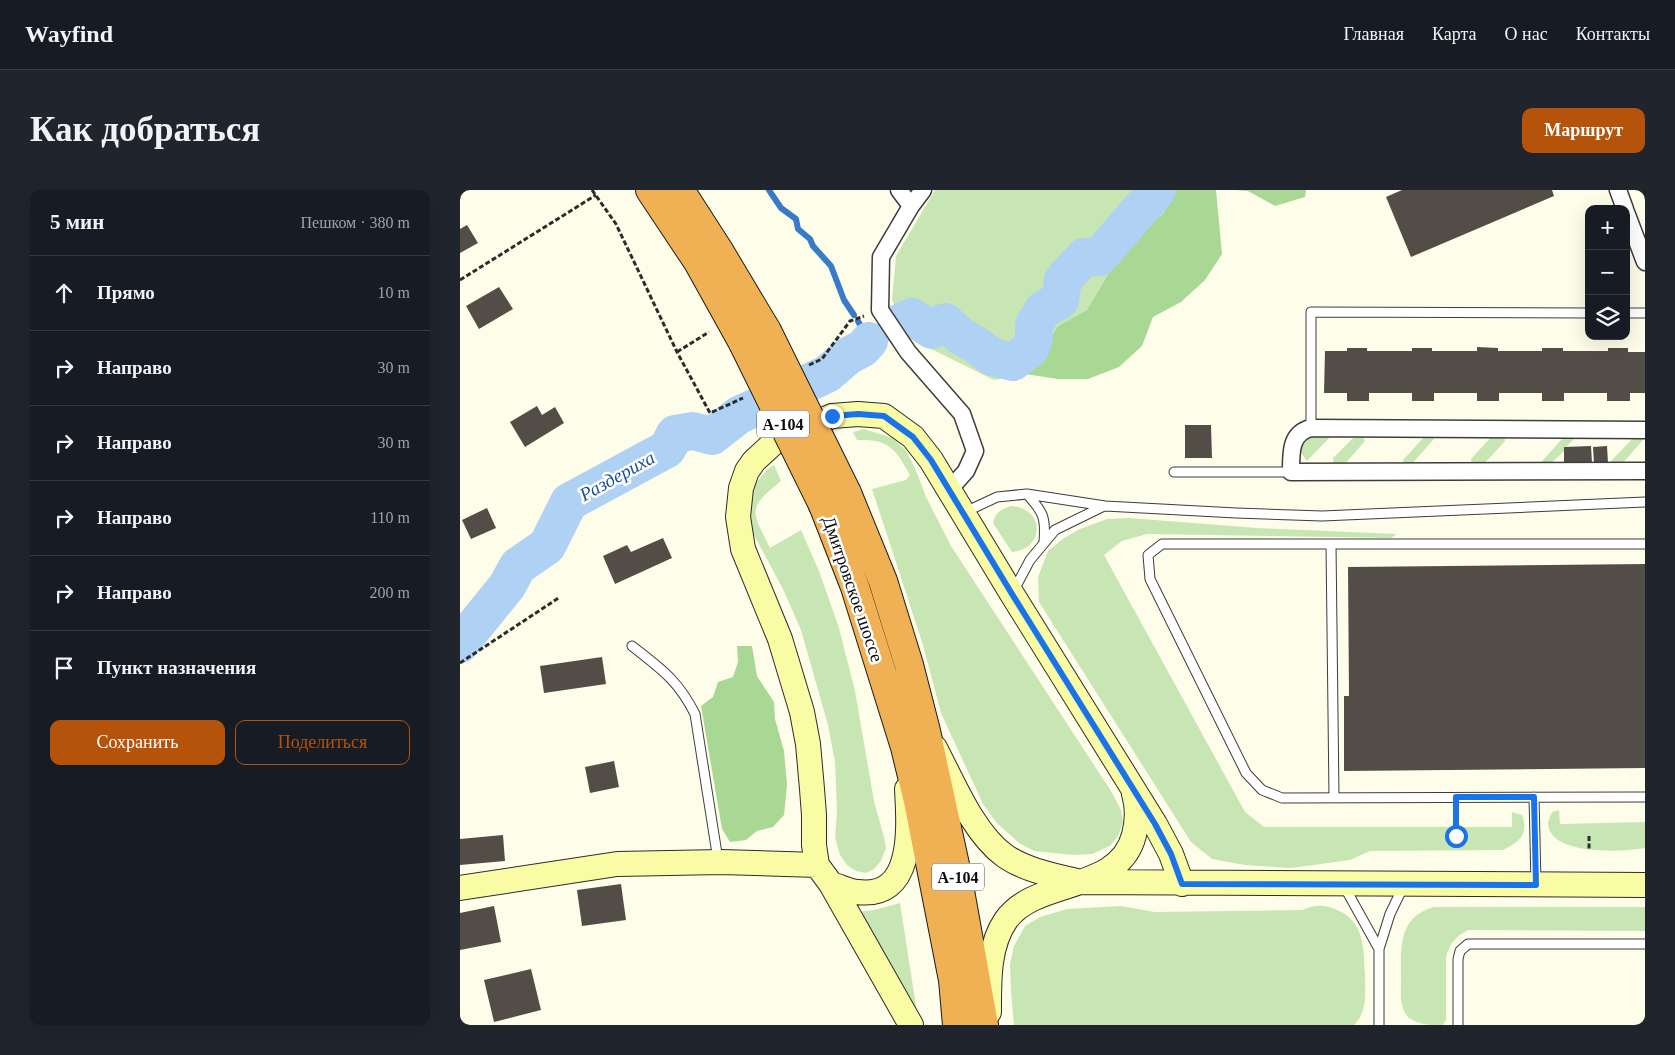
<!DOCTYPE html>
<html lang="ru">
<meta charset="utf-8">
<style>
body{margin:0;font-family:"Times New Roman",serif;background:#20242c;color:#f1f3f6}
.controls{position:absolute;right:15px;top:15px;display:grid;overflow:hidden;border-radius:10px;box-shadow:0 5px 20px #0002}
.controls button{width:45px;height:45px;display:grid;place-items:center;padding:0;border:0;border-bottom:1px solid #363941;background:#171b24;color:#f1f3f6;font:25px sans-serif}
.stop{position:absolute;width:15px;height:15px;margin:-11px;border:4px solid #1a73e8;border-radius:50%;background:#fff}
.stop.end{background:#1a73e8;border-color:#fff;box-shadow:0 1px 5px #0008}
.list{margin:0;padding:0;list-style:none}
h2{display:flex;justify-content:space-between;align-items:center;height:65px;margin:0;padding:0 20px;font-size:21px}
h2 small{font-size:16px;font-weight:400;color:#9ea1a6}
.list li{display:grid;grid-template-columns:32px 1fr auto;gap:15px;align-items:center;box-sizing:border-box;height:75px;padding:0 20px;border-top:1px solid #363941}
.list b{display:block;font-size:19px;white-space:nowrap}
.list em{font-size:16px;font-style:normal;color:#9ea1a6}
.actions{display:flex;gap:10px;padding:15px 20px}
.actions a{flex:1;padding:11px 0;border:1px solid #b45309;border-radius:10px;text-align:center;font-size:18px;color:#b45309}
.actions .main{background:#b45309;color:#fff}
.icon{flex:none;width:28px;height:28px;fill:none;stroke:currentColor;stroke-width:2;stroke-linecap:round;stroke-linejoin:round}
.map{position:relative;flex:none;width:1185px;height:835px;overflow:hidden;border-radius:10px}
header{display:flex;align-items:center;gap:30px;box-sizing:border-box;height:70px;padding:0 25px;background:#171b24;border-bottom:1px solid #363941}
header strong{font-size:24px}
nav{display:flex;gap:28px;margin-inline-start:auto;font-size:18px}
.intro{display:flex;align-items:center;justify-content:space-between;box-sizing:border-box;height:120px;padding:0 30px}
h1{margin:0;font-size:35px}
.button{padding:12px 22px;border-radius:10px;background:#b45309;color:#fff;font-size:18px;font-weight:700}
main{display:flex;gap:30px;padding:0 30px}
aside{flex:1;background:#171b24;border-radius:10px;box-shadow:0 5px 20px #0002}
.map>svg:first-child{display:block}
</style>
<header>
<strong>Wayfind</strong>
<nav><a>Главная</a><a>Карта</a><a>О нас</a><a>Контакты</a></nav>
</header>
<div class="intro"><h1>Как добраться</h1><a class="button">Маршрут</a></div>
<main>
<aside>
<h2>5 мин<small>Пешком · 380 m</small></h2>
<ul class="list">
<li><svg class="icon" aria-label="ahead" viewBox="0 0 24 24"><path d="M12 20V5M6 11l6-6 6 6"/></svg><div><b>Прямо</b></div><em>10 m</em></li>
<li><svg class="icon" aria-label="right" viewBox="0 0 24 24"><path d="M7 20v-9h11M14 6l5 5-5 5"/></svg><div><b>Направо</b></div><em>30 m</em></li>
<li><svg class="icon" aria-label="right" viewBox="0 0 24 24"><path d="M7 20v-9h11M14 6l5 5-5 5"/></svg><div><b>Направо</b></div><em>30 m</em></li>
<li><svg class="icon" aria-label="right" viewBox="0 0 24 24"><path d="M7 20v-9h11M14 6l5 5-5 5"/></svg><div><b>Направо</b></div><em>110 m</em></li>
<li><svg class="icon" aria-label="right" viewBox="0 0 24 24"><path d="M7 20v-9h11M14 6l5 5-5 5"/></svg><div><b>Направо</b></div><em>200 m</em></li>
<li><svg class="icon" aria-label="arrive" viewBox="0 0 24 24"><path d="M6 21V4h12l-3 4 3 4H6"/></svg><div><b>Пункт назначения</b></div></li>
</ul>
<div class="actions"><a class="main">Сохранить</a><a>Поделиться</a></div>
</aside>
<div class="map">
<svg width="1185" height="835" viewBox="0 0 1185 835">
<rect width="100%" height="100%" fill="#fefde9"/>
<!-- green -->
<path fill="#c8e6b4" d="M475,0H716L703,24L678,41L658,65L627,120L598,136L565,184L534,190L449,148L432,110L436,66Z
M404,239L433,248L447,262L457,283L466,307L491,356L651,601L661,620L663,632L658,646L650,656L632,664L613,665L574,661L559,653L536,632L523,614L481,523L463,455L412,299L446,290L450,285C435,258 429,249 397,250L393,242Z
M852,245L871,246L847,271L841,263C841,254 844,250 852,245Z
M895,246H903L905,251L884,275L874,274L873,268Z
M965,246H974V249L951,275H944L943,270Z
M1032,246H1044L1045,251L1023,275L1012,274L1011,269Z
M1105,246L1115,248L1107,256L1104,257V261L1089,275L1083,274L1082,271Z
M1175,246H1181L1183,250L1161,275L1154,274L1151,271Z
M314,275L321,291C286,319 292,321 310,358L341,340L359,381L379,438L395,501L414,611L424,647L426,658L421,671L414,679L406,683L396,681L387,675L380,665L375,648L377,621L375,572L368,535L341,440L323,399L289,336L287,316L294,295L308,279Z
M552,316C585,319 585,359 552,362L533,333C535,322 543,318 552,316Z
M669,328L797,338L937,344L931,348L687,344L662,351L644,365L785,622L804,637H1052V622L1062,625C1069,644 1060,652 1043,660L910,661L890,670L831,678L785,675L752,669L731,652L579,412L578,387L588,361L604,348L620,339L647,329Z
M1099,620L1100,634L1185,632V658C1163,662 1089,666 1088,633C1088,630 1091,625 1092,622Z
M440,713L458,829L397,722L414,720Z
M661,716L695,722L842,720C853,715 863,714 875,719C905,731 903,756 905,784C905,803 908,821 894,835H554L551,801L550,774L554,756L565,736L580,727L607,719Z
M974,717H1185V741L1008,740C995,747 989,754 986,768V830L983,835C971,835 959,835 949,828C939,818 941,804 941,791C941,760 937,727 974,717Z"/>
<!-- forest -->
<path fill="#a9d794" d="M716,0H756L762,64L745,90L721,112L693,127L682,156L659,177L628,189H598L565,184L598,136L627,120L658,66L678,41L703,24Z
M774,0H846L845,7L815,16L788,1Z
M277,456H292L297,486L314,512L315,529L324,561L327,595L324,625L313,637L297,641L286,650L270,652L262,639L241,516L253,507L258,492L273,487L278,472Z"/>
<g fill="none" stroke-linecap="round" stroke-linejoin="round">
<!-- stream -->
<path stroke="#397bc8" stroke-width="6" d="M309,0L321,18L336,29L338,39L350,49L353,56L371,76L384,110L394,125
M398,131L409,151"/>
<!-- river -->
<path stroke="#afd1f4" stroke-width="38" d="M437,134L452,127L472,140L485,132L502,147L515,154L532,167L553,172L570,159L574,148V135L583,120L600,110L603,90L624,67H639L697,0
M0,454L47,396L58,376L87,356L109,312L207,259L215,244L233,241L252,246L279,225L367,184L388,166L403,158L409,151"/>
</g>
<!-- building -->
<path fill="#534d47" d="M942,0H1092L1094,6L951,67L926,7Z
M7,35L18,53L0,63V39Z
M39,97L53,119L19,139L6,116Z
M1017,157L1038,158V161H1082V158H1103V161H1148V158H1168V162H1185V203H1170V211H1147V203H1104V211H1082V203H1039V211H1017V203H974V211H952V203H909V211H887V203H864L865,161H887V158H907V161H952V158H972V161H1017Z
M77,216L82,225L95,217L104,233L65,257L50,232Z
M725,235H751L752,268H725Z
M1131,256L1132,273H1104V257Z
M1147,256L1148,273H1134L1133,257Z
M27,318L36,338L11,349L2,330Z
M203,348L212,368L155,394L143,366L167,355L171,362Z
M1185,374V578L884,581V506H889L888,377Z
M142,467L146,494L84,503L80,476Z
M154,571L159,597L130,603L125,577Z
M43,645L45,671L0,675V649Z
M161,694L166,730L122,736L117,700Z
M34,716L41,752L0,760V723Z
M71,779L81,820L34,832L24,790Z"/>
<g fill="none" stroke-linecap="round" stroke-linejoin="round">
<!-- lane casing -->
<g stroke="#3d3d3d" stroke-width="11">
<path id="lane" d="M1166,123H1185
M851,238V122L1129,123
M714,282H831
M567,304C583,322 586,327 584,351
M503,323L537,307L567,304L645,316L776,323L862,326L1185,312
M871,354L874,608
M1185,354H702L688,365L690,389L786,583L802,600L822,608L1185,607
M553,402L570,370L595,340L644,316
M172,456C201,479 218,490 235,524L258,670
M1074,607L1076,694
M884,696L919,759
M919,835V759L930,724L944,695
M998,835V769L1000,761L1008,754H1185"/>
</g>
<!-- street casing -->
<g stroke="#3d3d3d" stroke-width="19">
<path id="street" d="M439,0L451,16
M463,0L451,16L421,67L420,120L448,162L502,224L515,261L506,281L489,300
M1158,0L1165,19
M1166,22L1185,72
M1185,240L851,238C830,243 831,263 831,282L1185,281"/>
</g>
<!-- secondary casing -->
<g stroke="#2c2c2c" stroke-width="26">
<path id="secondary" d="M475,558C493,592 513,643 545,666C567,681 596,686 621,692L1185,695
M371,694C379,696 388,701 397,702C455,710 449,637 447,599
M0,698L157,674L261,672L357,675
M529,822C529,791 528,756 546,730C577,687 659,704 674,645C678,630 678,618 674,604
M451,835L371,694L357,675L354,655V625L352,599L348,554L342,522L320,449L283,359L278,327L281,298L287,281L294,271L318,249L372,226L398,224L424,226L453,247L471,270L552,404L695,634L711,664L722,694"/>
</g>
<!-- highway casing -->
<g stroke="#1b1b1b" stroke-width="30">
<path id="highway" d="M190,0L238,72L283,153
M220,0L258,59L307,141
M387,303L423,391L449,475L466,541L497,684L524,835
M363,315L395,397L445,557L458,611L493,790L497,835"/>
</g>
<!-- path -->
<path stroke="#2c2c2c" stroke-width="3" stroke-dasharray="5 2.5" stroke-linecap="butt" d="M132,0L156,34L217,162L250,223L283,208
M0,90L136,5
M217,162L249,142
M349,175L362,169L390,131L404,126
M0,473L100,407
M996,620V646
M1129,646V660"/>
<!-- lane -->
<use href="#lane" stroke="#fff" stroke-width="9"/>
<!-- street -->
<use href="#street" stroke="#fff" stroke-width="16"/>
<!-- secondary -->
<use href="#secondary" stroke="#fafca5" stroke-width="24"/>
<!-- highway -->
<use href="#highway" stroke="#f0b155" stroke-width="28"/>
<!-- highway-bridge casing -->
<g stroke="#1b1b1b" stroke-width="30" stroke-linecap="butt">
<path id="highway-bridge" d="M307,141L387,303
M283,153L363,315"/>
</g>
<!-- highway-bridge -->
<use href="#highway-bridge" stroke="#f0b155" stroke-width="28"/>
</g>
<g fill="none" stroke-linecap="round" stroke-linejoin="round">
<!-- route -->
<path stroke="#1a73e8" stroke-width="6" d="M372,226L398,224L424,226L453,247L471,270L552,404L695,634L711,664L722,694L1076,695L1074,607H996V646"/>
</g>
<g text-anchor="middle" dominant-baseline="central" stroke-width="5" stroke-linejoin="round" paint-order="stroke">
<!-- shield labels -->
<g fill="#fff" stroke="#545454" stroke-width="1">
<rect x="297" y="220.5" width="52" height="27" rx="4"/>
<rect x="472" y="673.5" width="52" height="27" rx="4"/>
</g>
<g font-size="16" font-weight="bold" fill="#0a0a0a">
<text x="323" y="234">А-104</text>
<text x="498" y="687">А-104</text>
</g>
<!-- street labels -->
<g font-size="18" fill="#0a0a0a" stroke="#fff">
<text transform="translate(393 399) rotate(71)">Дмитровское шоссе</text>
</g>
<!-- water labels -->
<g font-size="19" font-style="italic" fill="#194f97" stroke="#fff">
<text transform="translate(157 286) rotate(-29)">Раздериха</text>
</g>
</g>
</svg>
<div class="controls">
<button>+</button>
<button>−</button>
<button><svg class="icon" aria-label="layers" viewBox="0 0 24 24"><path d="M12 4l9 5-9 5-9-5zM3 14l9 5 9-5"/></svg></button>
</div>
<div class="stop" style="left:996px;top:646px"></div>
<div class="stop end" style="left:372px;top:226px"></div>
</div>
</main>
